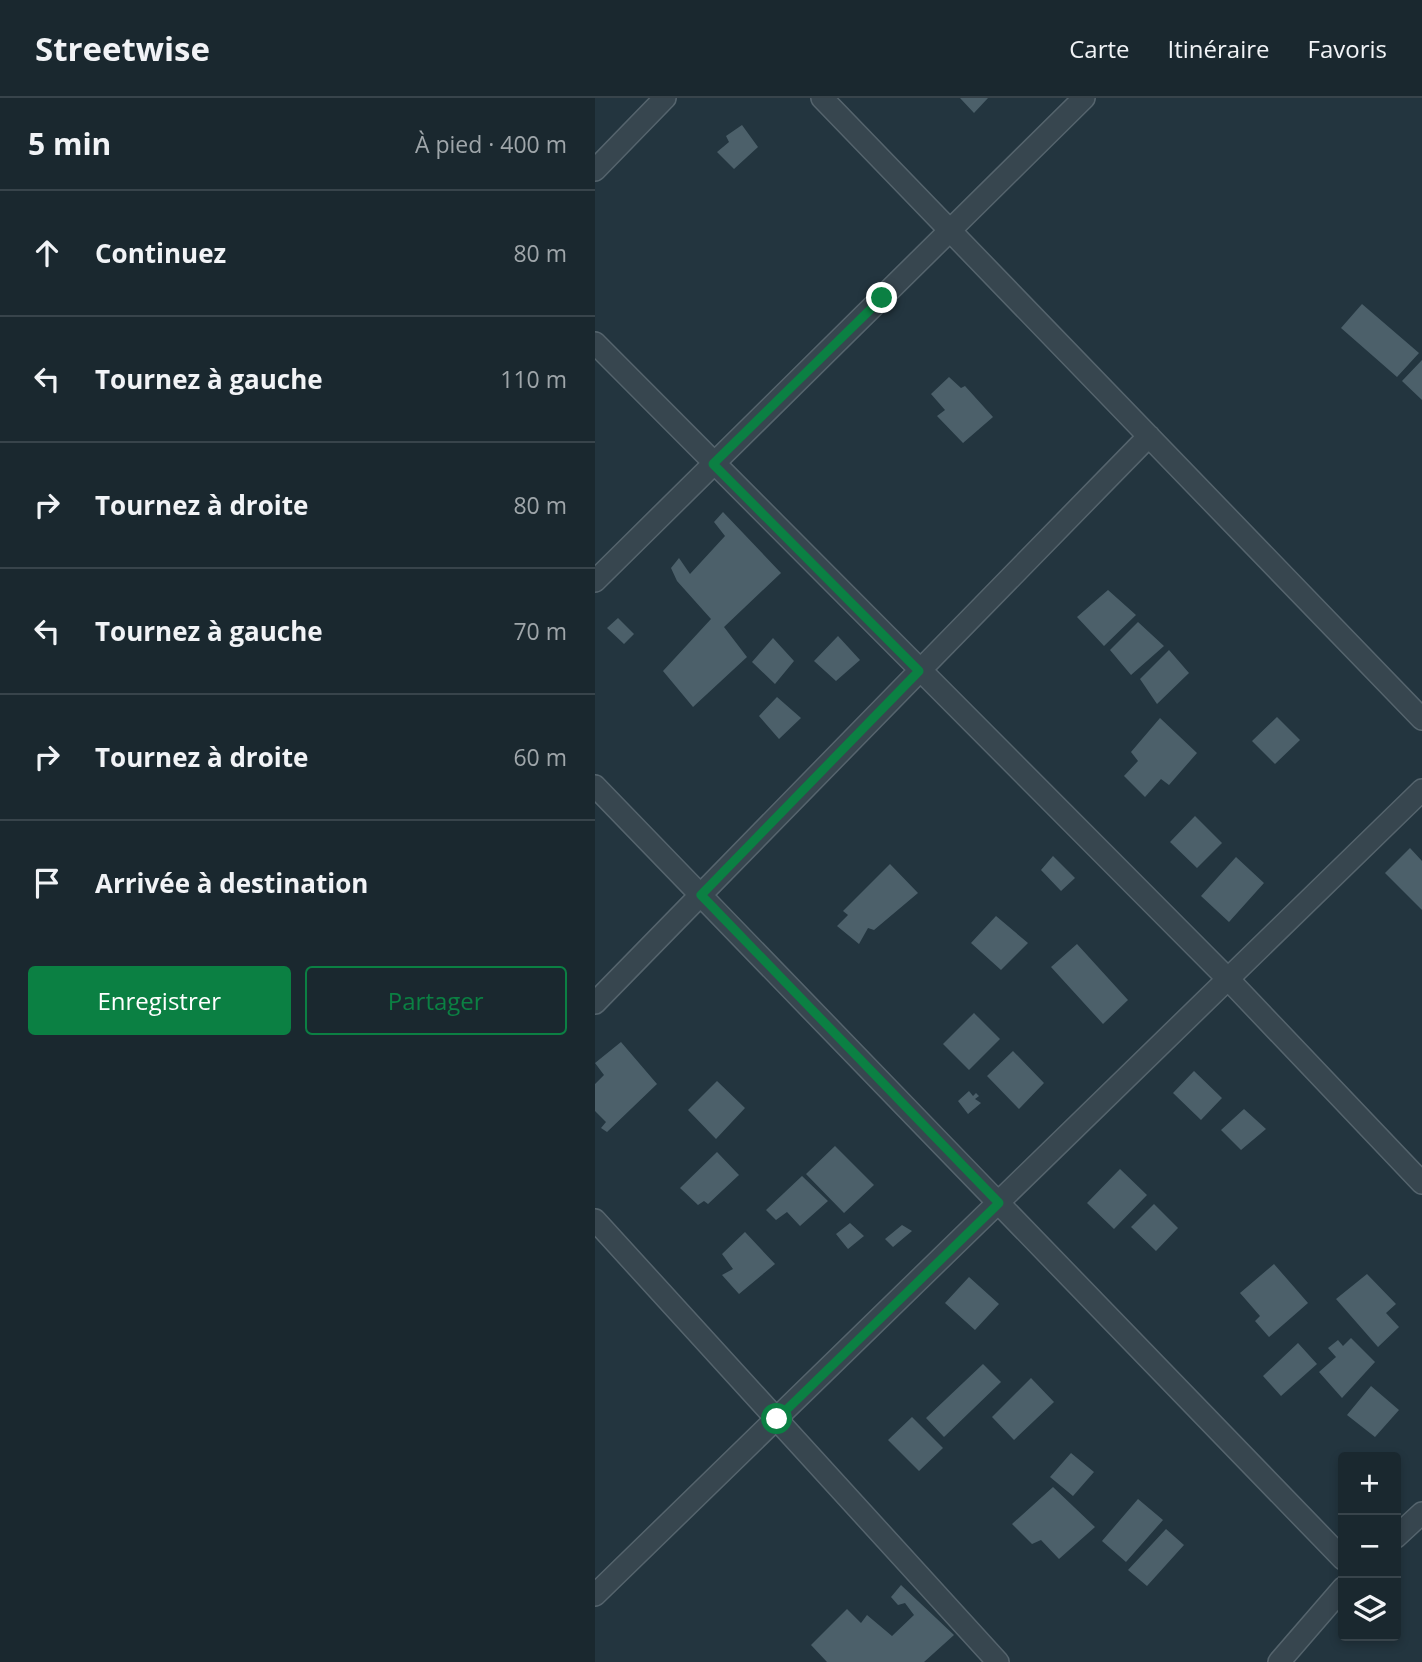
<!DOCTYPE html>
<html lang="fr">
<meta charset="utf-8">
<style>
body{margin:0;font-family:"Open Sans",sans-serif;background:#27343b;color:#f1f3f6}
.controls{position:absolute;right:21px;bottom:21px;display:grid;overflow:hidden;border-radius:7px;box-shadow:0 4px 10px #0003}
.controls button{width:63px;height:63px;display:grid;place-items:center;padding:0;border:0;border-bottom:2px solid #38444b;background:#1a282f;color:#f1f3f6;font:35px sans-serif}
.stop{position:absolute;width:21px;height:21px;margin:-16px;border:5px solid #0b8043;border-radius:50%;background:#fff}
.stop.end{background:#0b8043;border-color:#fff;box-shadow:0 2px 7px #0008}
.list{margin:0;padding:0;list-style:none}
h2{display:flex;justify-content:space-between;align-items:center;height:91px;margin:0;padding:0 28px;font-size:30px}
h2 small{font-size:23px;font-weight:400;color:#9fa6aa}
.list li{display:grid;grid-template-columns:46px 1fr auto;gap:21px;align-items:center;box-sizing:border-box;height:126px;padding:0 28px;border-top:2px solid #38444b}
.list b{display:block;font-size:26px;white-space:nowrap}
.list em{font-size:23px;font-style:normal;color:#9fa6aa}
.actions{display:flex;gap:14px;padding:21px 28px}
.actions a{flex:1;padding:16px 0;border:2px solid #0b8043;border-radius:7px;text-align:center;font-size:24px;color:#0b8043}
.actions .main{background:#0b8043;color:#fff}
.icon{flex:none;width:38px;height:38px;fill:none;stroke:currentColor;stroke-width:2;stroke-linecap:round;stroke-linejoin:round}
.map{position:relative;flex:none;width:827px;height:1564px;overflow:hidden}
header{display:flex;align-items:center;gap:42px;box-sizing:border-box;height:98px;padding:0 35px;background:#1a282f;border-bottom:2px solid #38444b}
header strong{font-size:33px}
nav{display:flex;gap:38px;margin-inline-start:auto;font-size:24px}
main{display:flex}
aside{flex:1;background:#1a282f}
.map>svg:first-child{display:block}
</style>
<header>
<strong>Streetwise</strong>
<nav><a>Carte</a><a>Itinéraire</a><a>Favoris</a></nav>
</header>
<main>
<aside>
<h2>5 min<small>À pied · 400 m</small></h2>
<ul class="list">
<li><svg class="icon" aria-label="ahead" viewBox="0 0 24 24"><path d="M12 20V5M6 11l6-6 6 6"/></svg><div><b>Continuez</b></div><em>80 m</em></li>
<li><svg class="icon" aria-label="left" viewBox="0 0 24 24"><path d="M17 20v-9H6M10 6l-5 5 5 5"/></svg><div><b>Tournez à gauche</b></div><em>110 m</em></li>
<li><svg class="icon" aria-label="right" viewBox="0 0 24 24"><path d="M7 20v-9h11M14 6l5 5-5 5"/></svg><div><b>Tournez à droite</b></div><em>80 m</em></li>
<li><svg class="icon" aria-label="left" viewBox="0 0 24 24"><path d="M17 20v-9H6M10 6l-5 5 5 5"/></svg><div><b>Tournez à gauche</b></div><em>70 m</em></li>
<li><svg class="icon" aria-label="right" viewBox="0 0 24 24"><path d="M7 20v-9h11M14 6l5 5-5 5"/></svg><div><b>Tournez à droite</b></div><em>60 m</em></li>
<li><svg class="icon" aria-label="arrive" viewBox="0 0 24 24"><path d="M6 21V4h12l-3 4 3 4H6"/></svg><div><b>Arrivée à destination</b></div></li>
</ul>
<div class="actions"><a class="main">Enregistrer</a><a>Partager</a></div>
</aside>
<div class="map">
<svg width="827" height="1564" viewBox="0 0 827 1564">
<rect width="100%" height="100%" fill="#23353f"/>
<!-- building -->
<path fill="#4c606a" d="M365,0H393L379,15Z
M147,27L163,49L139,71L122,54L134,44L131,38Z
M767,206L824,255L802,279L746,230Z
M827,262V302L807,283Z
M354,279L366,290L370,288L398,319L368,345L342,318L350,312L336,296Z
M128,414L186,475L129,529L152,559L98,609L68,573L116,521L82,483L76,470L84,460L95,476L130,438L119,424Z
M513,492L541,517L509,548L482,519Z
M23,520L39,536L29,546L12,530Z
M543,524L569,548L536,577L515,552Z
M243,538L265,562L241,583L219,563Z
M178,540L199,563L180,586L157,564Z
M574,552L594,575L562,606L545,581Z
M182,599L206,620L184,641L164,618Z
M682,619L705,642L680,666L657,643Z
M565,620L602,655L574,687L566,681L550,699L529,678L543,663L536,654Z
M600,718L627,745L602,770L575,744Z
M815,750L827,763V812L790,775Z
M458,758L480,780L466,793L446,772Z
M641,759L669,785L634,824L606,798Z
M295,766L323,795L279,832L273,830L264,846L242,828L253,817L248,813Z
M401,818L433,845L406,872L376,845Z
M482,846L533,902L508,926L456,869Z
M379,915L405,941L374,972L348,946Z
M26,944L62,986L12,1034L6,1030L11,1024L0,1013V986L9,977L0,965Z
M418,953L449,985L424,1011L392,978Z
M599,973L627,1000L606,1022L578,995Z
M122,983L150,1010L121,1041L93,1012Z
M374,993L378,998L381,995L384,998L380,1001L386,1005L373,1016L363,1003Z
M649,1011L671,1031L646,1052L626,1032Z
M240,1048L279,1087L249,1115L211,1076Z
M122,1054L144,1077L113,1106L109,1103L103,1107L85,1090Z
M525,1071L552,1097L519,1131L492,1105Z
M207,1078L233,1103L205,1128L192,1114L181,1122L171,1112Z
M559,1106L583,1130L561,1153L536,1129Z
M255,1125L269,1138L253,1151L241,1136Z
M307,1127L317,1133L298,1149L290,1141Z
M150,1134L180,1166L144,1196L127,1177L138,1171L127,1156Z
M679,1166L713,1205L674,1239L660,1223L665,1218L645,1195Z
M772,1176L801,1206L791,1215L804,1229L783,1249L741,1201Z
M374,1179L404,1206L380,1232L350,1205Z
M756,1240L780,1264L747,1300L724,1274L741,1259L733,1250L743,1242L748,1248Z
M703,1245L722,1266L686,1298L668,1278Z
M388,1266L406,1284L349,1339L331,1320Z
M436,1280L459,1304L419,1342L397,1319Z
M776,1288L804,1312L780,1339L752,1317Z
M317,1319L348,1350L324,1373L293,1342Z
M476,1355L499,1374L478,1398L455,1379Z
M458,1389L500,1429L464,1461L446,1442L437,1446L417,1426Z
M543,1401L568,1422L531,1464L507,1443Z
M571,1431L589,1447L552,1488L533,1472Z
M306,1487L359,1537L329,1564H232L216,1547L252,1511L266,1525L272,1517L297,1538L319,1517L310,1505L303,1507L296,1499Z"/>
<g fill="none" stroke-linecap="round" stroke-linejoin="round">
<!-- street casing -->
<g stroke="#55646d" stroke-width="24">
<path id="street" d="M227,0L827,621
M0,72L70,0
M0,245L634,882L827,1085
M0,483L489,0
M0,688L748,1461
M0,905L554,338
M0,1122L403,1564
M801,1439L827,1415
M0,1497L827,692
M684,1564L748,1490"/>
</g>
<!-- street -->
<use href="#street" stroke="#37464f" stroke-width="21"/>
</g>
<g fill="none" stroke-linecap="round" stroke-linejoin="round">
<!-- route -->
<path stroke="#0b8043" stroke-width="9" d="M182,1321L404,1105L106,797L324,573L118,366L287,200"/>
</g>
</svg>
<div class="controls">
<button>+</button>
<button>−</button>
<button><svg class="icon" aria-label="layers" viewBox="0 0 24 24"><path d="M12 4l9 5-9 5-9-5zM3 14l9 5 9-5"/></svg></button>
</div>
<div class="stop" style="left:182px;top:1321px"></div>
<div class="stop end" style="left:287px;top:200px"></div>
</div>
</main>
